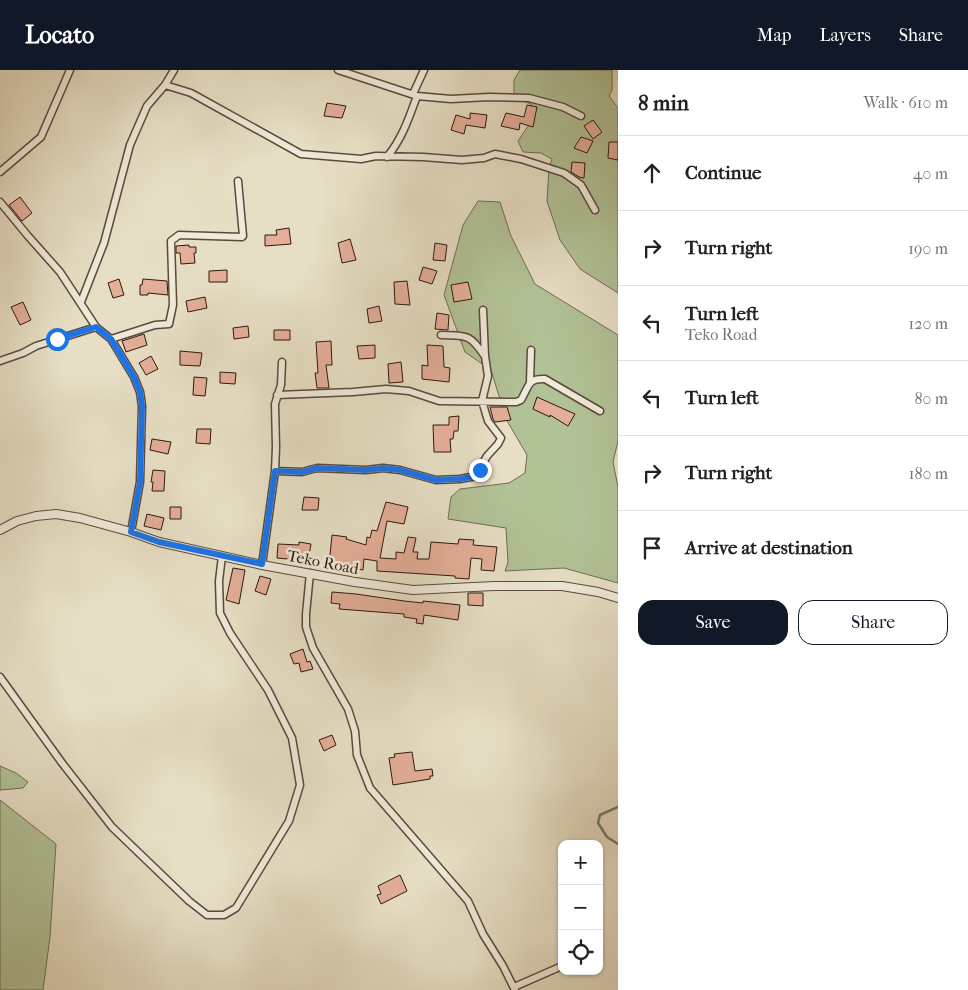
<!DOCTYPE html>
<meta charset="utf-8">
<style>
body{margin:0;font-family:"IM FELL French Canon",serif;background:#f2f2f2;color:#222}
.controls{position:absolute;right:15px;bottom:15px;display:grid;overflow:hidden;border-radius:10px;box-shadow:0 1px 4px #0004}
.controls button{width:45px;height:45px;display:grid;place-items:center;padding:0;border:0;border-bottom:1px solid #e0e0e0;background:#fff;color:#222;font:25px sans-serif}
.stop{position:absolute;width:15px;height:15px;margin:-11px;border:4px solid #1a73e8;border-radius:50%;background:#fff}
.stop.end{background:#1a73e8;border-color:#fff;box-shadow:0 1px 5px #0008}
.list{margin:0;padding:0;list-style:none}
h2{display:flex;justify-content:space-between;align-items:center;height:65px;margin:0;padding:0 20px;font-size:21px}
h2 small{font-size:16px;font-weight:400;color:#767676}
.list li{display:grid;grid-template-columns:32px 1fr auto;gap:15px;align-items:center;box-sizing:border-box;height:75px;padding:0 20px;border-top:1px solid #e0e0e0}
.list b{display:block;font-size:19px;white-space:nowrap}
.list p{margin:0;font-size:16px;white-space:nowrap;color:#767676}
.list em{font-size:16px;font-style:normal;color:#767676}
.actions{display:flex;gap:10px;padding:15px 20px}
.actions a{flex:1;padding:11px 0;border:1px solid #111827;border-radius:15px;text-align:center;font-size:18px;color:#111827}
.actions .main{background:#111827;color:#fff}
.icon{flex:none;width:28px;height:28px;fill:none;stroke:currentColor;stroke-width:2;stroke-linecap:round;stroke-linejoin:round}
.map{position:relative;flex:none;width:618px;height:920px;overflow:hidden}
header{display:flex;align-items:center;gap:30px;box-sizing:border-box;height:70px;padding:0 25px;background:#111827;color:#fff}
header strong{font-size:24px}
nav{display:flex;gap:28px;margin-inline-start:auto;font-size:18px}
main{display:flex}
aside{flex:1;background:#fff}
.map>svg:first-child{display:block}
</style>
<header>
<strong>Locato</strong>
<nav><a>Map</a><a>Layers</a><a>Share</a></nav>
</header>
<main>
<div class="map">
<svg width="618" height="920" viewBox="0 0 618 920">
<rect width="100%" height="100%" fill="#e7dfc5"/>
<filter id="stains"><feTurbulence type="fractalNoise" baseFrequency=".004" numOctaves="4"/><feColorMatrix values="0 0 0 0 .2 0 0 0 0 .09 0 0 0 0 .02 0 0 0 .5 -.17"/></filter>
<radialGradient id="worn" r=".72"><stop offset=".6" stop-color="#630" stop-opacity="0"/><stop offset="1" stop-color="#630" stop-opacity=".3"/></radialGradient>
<!-- green -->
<path fill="#b2c297" stroke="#706c53" d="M520,0H612V20L609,26L618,38V223L580,199L560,170L547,131L549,98L552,89L541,83L523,82L518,71L533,49L531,34L518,29L514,25V10Z
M478,131L500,132L511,166L535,214L618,265V371L613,392L618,417V513L564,498L505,501L508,492L506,458L448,449L451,427L460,419L509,413L525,403L527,385L506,349L491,300L465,282L444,225L463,155Z
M0,696L16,703L28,712L23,718L0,720Z
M0,730L56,774L50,867L43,920H0Z"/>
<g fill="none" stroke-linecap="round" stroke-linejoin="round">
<!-- stream -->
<path stroke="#6e7b6e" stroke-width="2.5" d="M618,737L600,745L598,753L607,767L618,774"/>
</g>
<!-- building -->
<path fill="#e4af99" stroke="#2e170f" d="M327,33L346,36L342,48L324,46Z
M527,35L537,37L533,57L520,53L519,60L501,56L506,43L524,47Z
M470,43L487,45L485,58L466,55L464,64L451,60L456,45L470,49Z
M593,50L602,62L593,69L584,56Z
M581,67L593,71L587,83L574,78Z
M609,72H618V90L608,88Z
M572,92L585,93L584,108L579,107L571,102Z
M20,127L32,143L22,151L9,135Z
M289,158L291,174L265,176V165H277L276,160Z
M350,169L356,190L342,193L338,173Z
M435,173L447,175L445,191L433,190Z
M189,175V177H196V183H194L195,193L181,194L180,183H176V176Z
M423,197L437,201L432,214L419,210Z
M227,200V212H209V201Z
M119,209L124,225L113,228L108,213Z
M143,209L167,211L168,225L148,223V225H140V215H142Z
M407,211L410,235L395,234L394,212Z
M468,212L472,229L454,232L451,215Z
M205,227L207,238L188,242L186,231Z
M23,232L31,250L20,255L11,237Z
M379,236L382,251L369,253L367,239Z
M437,243L449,245L448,260L435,259Z
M248,256L249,267L234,269L233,258Z
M274,260H290V270H274Z
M144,264L147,275L126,282L122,271Z
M331,271L332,295H326L329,318H317L315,303H318L316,272Z
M375,275V288L359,289L357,276Z
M427,275L443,276L444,297L450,298L449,312L422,309V295L428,296Z
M180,281L202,283L200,296L180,295Z
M151,286L158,299L146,305L139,293Z
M401,292L403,312L389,313L388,294Z
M220,302L236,303L235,314L220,313Z
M194,307L207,308L205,326L193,325Z
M537,327L575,344L568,356L550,345V347L533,339Z
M490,337H507L511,350L495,352L493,349Z
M459,346L458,361H454L453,369H450L451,382H434L433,355H449V347Z
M197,359H211L210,374L196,373Z
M152,369L171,372L168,384L150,380Z
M153,400L165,401L164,421H152L153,412H151Z
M304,427L319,428L318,440H302Z
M386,432L408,437L404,454L387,451L380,488L396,489V482L404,483L408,467L416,468L413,482H418L417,489H429L431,472L458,474L459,469L474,470L473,475L497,477L494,501L481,500L482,489L471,488L469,509L455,508V506L377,501V491L364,489L363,500L329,495L332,465L347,467L346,469L366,475L367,467L370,468L372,460L377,461Z
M170,437H181V449H170Z
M147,444L164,448L161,460L144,456Z
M299,472L311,474L308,491L277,488L278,474L299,475Z
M233,498L245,500L239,534L226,530Z
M260,506L271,509L266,525L255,521Z
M332,522L356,524L404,531L423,533V531L460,535L458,550L424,545L423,554L416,553L417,549L404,547V544L339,539L340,534L331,533Z
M468,523H483V536L468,535Z
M303,579L307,592L310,591L313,599L301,602L299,593L294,594L290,584Z
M332,665L336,675L324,681L319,670Z
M412,682L415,701L432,699L433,706H430V709L393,715L389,688L395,687L394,684Z
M400,805L407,821L381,834L377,825L381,824L378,816Z"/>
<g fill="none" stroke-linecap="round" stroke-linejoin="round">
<!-- minor casing -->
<g stroke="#5c493c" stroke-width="9">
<path id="minor" d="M338,0L417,26L451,29L489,27L529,28L563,37L581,46
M165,15L174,0
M413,24L424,0
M387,87C402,69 409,48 417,26
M0,102L41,67L70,0
M0,132L28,166L60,202L96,257L111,269L134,307L140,322L142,336L140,412L131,462
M81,232L104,173L130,75L147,36L165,15L191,23L301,84L361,89L376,86L423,87L462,90L484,88L495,84L521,89L564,103L581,115L595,140
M441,265C466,266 469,263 484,285
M111,269L155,255L169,254L173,235L171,171L179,165L242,167L243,166L238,111
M0,291L23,283L36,276L96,257
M530,312L531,280
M277,325L353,322L386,319L409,321L439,331L516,332L521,330C529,317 527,308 545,309L600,341
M275,401L302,402L317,398L366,400L383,398L400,400L436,410L460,409L476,406L487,386L498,374L501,368L488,351L482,331L488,306L485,286L483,240
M262,495L275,401L276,377L275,334L281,315L282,292
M310,503L306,544V557L313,578L348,639L355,661L357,685L370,718L468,831L483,864L503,896L515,920
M0,607L62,693L112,757L189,831L207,845H224L236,838L289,751L300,715L292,668L268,620L230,563L220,543L219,511L222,486
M514,917L562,896"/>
</g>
<!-- tertiary casing -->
<g stroke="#5c493c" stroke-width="10">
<path id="tertiary" d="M0,460L17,451L36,446L56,444L80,448L131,462L159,472L262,495L355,512L413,520L494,516H562L598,522L618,528"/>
</g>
<!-- minor -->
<use href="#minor" stroke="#efead9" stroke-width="6"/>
<!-- tertiary -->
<use href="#tertiary" stroke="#efead9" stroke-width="8"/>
</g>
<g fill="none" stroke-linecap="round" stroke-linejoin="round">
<!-- route -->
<path stroke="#1a73e8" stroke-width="6" d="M57,269L96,257L111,269L134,307L140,322L142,336L140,412L131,462L159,472L262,494L275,401L302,402L317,398L366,400L383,398L400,400L436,410L460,409L476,406L480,400"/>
</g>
<g text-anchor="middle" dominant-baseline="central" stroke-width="5" stroke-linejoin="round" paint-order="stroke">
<!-- street labels -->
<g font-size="16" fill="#2e170f" stroke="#efead9">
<text transform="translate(323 492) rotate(11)">Teko Road</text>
</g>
</g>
<rect width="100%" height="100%" filter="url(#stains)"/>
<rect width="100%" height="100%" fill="url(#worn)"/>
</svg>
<div class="controls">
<button>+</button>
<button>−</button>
<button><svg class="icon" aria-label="locate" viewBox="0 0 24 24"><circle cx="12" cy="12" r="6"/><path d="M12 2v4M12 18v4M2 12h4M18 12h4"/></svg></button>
</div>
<div class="stop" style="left:57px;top:269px"></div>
<div class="stop end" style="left:480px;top:400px"></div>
</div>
<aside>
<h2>8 min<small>Walk · 610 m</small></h2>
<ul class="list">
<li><svg class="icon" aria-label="ahead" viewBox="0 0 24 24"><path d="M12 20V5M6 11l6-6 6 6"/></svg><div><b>Continue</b></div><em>40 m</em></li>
<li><svg class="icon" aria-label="right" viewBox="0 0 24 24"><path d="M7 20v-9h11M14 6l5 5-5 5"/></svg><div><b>Turn right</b></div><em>190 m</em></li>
<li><svg class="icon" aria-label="left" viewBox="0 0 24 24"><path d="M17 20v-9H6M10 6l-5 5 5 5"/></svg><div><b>Turn left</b><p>Teko Road</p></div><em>120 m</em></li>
<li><svg class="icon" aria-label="left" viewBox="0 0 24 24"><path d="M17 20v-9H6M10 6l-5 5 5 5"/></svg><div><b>Turn left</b></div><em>80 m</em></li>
<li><svg class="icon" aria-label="right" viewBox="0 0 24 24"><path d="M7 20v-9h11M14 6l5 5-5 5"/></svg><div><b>Turn right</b></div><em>180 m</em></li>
<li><svg class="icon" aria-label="arrive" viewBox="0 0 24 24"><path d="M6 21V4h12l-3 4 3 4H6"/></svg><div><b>Arrive at destination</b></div></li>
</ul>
<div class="actions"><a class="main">Save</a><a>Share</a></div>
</aside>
</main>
